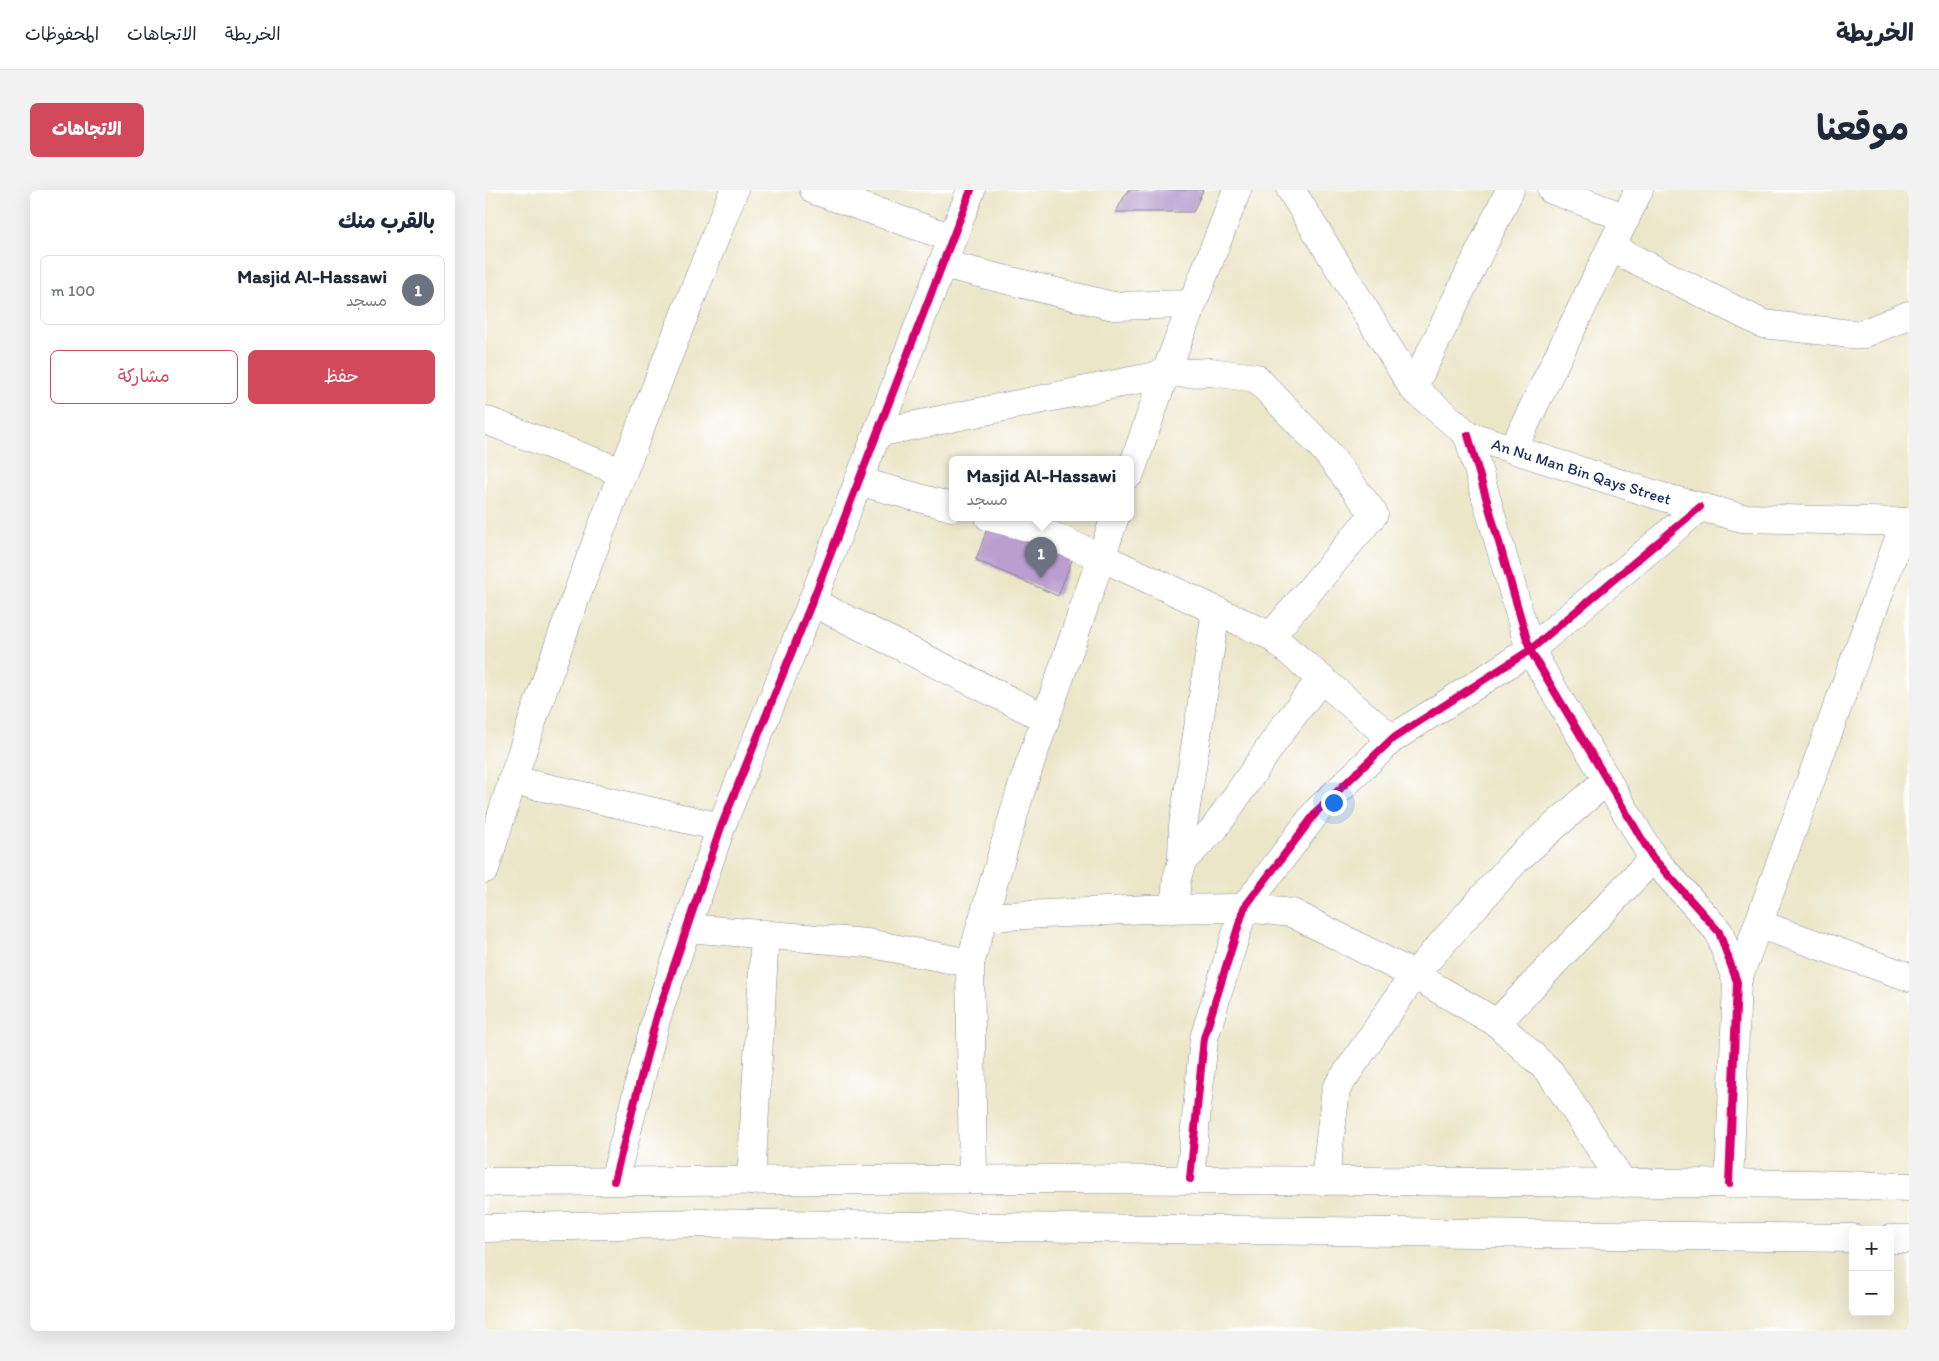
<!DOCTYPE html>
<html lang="ar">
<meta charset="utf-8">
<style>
body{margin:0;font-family:Itim,"Playpen Sans Arabic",sans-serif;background:#f2f2f3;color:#1f2937;direction:rtl}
.controls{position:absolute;right:15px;bottom:15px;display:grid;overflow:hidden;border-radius:8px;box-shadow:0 5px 20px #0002}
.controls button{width:45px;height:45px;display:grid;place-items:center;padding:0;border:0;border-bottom:1px solid #e0e1e3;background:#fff;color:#1f2937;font:25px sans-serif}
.you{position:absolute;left:848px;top:612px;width:18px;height:18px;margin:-12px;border:4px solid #fff;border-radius:50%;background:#1a73e8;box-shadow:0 0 0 8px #1a73e833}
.badge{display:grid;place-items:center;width:32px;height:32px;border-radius:50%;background:#d1495b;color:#fff;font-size:16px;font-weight:700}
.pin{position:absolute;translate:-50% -41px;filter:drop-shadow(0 1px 2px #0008)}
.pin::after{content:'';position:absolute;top:26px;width:18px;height:15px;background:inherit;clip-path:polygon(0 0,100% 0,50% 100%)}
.popup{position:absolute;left:464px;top:266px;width:185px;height:65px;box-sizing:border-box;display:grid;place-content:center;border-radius:8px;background:#fff;filter:drop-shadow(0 1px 4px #0005);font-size:16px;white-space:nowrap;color:#747a83}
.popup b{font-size:19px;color:#1f2937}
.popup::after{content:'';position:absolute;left:50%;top:100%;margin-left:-10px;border:10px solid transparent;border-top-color:#fff}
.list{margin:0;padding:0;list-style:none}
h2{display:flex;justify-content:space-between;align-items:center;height:65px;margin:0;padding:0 20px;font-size:21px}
h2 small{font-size:16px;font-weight:400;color:#747a83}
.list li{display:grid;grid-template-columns:32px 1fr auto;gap:15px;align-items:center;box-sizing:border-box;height:70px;margin:0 10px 10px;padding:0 10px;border:1px solid #e0e1e3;border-radius:8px}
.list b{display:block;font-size:19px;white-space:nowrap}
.list p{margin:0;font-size:16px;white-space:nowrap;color:#747a83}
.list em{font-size:16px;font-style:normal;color:#747a83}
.actions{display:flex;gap:10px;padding:15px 20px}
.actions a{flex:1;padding:11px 0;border:1px solid #d1495b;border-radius:8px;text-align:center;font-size:18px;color:#d1495b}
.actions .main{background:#d1495b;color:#fff}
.map{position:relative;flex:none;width:1424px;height:1141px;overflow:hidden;direction:ltr;border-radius:8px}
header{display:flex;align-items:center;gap:30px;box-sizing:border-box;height:70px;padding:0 25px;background:#fff;border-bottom:1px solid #e0e1e3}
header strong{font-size:24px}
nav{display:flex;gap:28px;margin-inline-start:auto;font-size:18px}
.intro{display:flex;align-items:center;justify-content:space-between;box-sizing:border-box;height:120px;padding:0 30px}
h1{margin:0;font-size:35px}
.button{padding:12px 22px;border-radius:8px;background:#d1495b;color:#fff;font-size:18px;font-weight:700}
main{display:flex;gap:30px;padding:0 30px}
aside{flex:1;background:#fff;border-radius:8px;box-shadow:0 5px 20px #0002}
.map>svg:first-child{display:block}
</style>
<header>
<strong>الخريطة</strong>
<nav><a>الخريطة</a><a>الاتجاهات</a><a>المحفوظات</a></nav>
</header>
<div class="intro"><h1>موقعنا</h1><a class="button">الاتجاهات</a></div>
<main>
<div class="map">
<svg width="1424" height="1141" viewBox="0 0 1424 1141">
<rect width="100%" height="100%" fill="#fff"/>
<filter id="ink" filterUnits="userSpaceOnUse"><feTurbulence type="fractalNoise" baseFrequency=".02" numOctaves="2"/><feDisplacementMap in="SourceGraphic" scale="10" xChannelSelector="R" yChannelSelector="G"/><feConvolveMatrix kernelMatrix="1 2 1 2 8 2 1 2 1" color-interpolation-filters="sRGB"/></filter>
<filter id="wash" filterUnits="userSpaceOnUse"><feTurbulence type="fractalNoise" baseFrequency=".0096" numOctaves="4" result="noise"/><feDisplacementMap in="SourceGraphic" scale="20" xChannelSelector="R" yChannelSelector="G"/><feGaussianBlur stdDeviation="1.12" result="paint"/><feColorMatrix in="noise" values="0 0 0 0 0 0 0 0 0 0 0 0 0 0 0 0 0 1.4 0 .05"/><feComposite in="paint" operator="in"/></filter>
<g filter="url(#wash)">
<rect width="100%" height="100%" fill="#ece6c9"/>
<g id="blocks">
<!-- building -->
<path fill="#ba9ecf" d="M643,0H718L708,22H631Z
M503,336L589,365L573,406L491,370Z"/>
</g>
</g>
<g filter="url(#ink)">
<use href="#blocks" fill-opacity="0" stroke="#848a94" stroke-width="1"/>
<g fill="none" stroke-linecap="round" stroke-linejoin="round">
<!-- street casing -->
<g stroke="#848a94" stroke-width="29">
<g id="street">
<path d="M329,0L467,48"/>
<path id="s1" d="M806,0L928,198L983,245L1178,307L1257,328L1424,332"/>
<path d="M1067,0L1141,28"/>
<path d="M1127,58L1278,134L1375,145L1424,125"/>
<path d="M457,74L628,116L707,114"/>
<path d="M928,198L1025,0"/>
<path d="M0,230L137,282"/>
<path d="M392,243L680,184L726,182L771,188L840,260L889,324L786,446"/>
<path d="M983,245L1045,460L1168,668L1234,742L1252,792L1244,994"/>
<path d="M1028,259L1154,0"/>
<path d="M645,284L680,184L752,0"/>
<path d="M373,291L467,317"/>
<path d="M504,327L550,339L616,367L786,446L907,549"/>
<path d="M327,412L560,528"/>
<path d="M27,590L236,637"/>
<path d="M697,671L729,639L799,537L836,489"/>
<path d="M0,679C69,448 160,224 249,0"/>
<path d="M689,719L692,688L697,671L698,636L731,421"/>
<path d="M499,727L662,719L759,718L807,723L929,785L1012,833L1065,882L1138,993"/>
<path d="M1273,734L1424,787"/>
<path d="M202,738L382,753L485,773"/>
<path d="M1252,792L1420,332"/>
<path d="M1012,833L1168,668"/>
<path d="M488,989L485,773L535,603L630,327"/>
<path d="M705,989L719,848L759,718L833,620L907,549L1045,460L1215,317"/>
<path d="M129,991L172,826L236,637L327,412L486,0"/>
<path d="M266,991L280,744"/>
<path d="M840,991L851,899L929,785L1031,670L1122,590"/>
</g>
</g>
<!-- highway casing -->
<g stroke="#848a94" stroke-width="29">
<path id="highway" d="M0,992L572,989L1325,994L1424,997
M0,1038L215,1033L1368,1048
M1405,1049H1424"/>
</g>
<!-- street -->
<use href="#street" stroke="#fff" stroke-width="28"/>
<!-- highway -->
<use href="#highway" stroke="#fff" stroke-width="28"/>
<!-- cycleway casing -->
<g stroke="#fff" stroke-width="11">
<path id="cycleway" d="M983,245L1045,460L1168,668L1234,742L1252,792L1244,994
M705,989L719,848L759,718L833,620L907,549L1045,460L1215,317
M129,991L172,826L236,637L327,412L486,0"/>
</g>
<!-- cycleway -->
<use href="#cycleway" stroke="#d6006c" stroke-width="8"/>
</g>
</g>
<g text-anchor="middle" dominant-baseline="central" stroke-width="5" stroke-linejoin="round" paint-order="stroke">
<!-- street labels -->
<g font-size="16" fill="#1b2f5e" stroke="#fff">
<text stroke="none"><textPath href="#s1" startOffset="424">An Nu Man Bin Qays Street</textPath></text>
</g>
</g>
</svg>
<div class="controls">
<button>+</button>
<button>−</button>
</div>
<div class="you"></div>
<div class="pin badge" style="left:556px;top:388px;background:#6b7280">1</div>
<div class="popup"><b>Masjid Al-Hassawi</b>مسجد</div>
</div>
<aside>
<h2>بالقرب منك<small></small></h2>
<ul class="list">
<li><span class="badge" style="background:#6b7280">1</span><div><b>Masjid Al-Hassawi</b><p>مسجد</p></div><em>100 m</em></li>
</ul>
<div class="actions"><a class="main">حفظ</a><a>مشاركة</a></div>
</aside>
</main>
